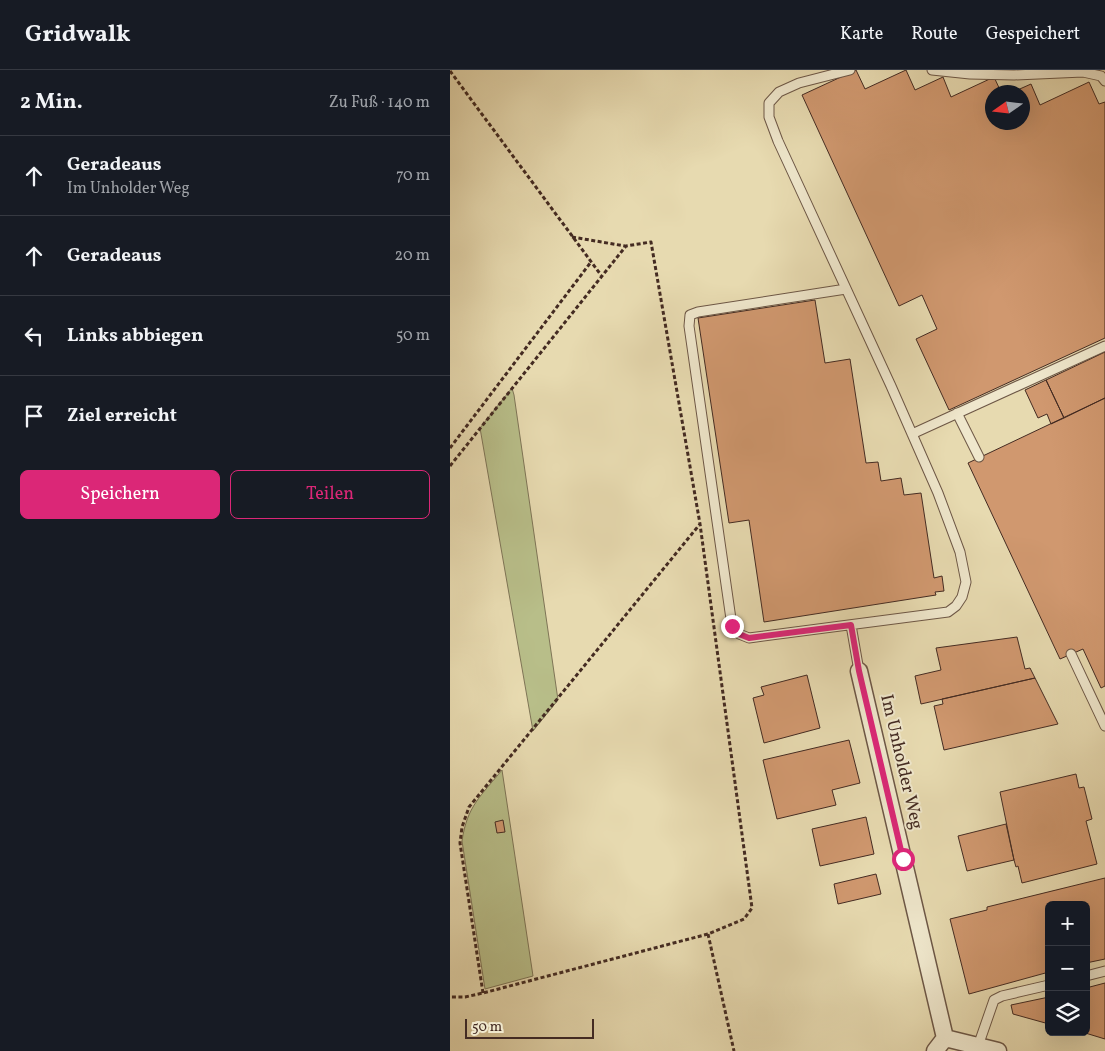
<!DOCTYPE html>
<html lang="de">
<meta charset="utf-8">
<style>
body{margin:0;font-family:Vollkorn,serif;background:#242831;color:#f1f3f6}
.controls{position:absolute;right:15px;bottom:15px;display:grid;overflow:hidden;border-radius:8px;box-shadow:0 5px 20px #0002}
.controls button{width:45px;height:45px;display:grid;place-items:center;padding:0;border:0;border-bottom:1px solid #363941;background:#171b24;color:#f1f3f6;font:25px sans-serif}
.compass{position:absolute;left:535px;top:15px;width:45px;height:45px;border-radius:50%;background:#171b24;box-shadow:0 5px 20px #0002;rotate:256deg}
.scale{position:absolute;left:15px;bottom:12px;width:129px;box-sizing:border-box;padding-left:5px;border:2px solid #442b22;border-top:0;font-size:14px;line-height:18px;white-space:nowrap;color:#442b22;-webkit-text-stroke:4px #efe7cc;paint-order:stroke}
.stop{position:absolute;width:15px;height:15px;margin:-11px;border:4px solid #db2777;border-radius:50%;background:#fff}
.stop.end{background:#db2777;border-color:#fff;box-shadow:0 1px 5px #0008}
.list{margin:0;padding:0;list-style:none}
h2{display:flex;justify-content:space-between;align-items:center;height:65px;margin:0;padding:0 20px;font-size:21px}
h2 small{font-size:16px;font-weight:400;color:#9ea1a6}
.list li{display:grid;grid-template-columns:32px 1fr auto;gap:15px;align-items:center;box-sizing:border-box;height:80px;padding:0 20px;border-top:1px solid #363941}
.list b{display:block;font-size:19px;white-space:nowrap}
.list p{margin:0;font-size:16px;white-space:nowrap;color:#9ea1a6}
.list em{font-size:16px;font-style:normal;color:#9ea1a6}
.actions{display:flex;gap:10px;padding:15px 20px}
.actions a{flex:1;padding:11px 0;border:1px solid #db2777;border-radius:8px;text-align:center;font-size:18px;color:#db2777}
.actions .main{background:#db2777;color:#fff}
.icon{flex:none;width:28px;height:28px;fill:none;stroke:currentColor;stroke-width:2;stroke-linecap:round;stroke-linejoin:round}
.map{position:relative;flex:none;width:655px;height:981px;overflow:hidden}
header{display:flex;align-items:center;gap:30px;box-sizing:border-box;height:70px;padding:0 25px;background:#171b24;border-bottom:1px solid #363941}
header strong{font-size:24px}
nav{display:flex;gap:28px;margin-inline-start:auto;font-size:18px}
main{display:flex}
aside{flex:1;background:#171b24}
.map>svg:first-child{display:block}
</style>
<header>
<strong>Gridwalk</strong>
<nav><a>Karte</a><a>Route</a><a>Gespeichert</a></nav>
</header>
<main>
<aside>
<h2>2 Min.<small>Zu Fuß · 140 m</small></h2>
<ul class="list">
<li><svg class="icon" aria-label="ahead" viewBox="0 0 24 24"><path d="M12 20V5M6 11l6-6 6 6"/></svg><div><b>Geradeaus</b><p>Im Unholder Weg</p></div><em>70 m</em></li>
<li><svg class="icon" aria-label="ahead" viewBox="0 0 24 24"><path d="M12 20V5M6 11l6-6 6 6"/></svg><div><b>Geradeaus</b></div><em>20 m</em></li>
<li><svg class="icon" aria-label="left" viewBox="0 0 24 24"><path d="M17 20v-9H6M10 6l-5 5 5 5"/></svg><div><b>Links abbiegen</b></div><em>50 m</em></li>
<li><svg class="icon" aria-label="arrive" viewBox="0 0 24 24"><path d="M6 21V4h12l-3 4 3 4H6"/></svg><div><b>Ziel erreicht</b></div></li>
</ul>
<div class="actions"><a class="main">Speichern</a><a>Teilen</a></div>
</aside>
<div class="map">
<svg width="655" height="981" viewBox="0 0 655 981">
<rect width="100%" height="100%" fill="#e7dab0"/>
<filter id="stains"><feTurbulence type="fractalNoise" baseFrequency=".004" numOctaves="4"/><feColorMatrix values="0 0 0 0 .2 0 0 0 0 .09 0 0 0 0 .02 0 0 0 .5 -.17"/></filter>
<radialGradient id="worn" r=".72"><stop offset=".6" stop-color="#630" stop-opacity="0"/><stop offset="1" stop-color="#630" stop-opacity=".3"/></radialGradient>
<!-- green -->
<path fill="#b8be89" stroke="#7e7456" d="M62,318L64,325L108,630L83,661L30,358Z
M52,700L83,906L35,919L12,771C17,736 31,726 52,700Z"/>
<!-- building -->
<path fill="#d0986f" stroke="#442b22" d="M406,0L415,19L456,0L465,20L493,7L501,27L544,7L551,22H542V52H572V22H563L581,14L590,35L639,12L649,34L655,32V268L499,340L466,269L487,259L472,225L449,236L352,25Z
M365,230L375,293L400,289L416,393L428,392L431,411L451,408L454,425L471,423L484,508L492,506L494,521L485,522L486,525L314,552L299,450L279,453L248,248Z
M655,282V328L614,348L596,310Z
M596,310L614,348L601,354L597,344L588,348L575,320Z
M655,328V616L651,618L633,579L610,589L518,393Z
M567,567L575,599L580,598L585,608L471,634L465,606L491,600L486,578Z
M357,605L370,658L314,673L303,628L314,625L311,617Z
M585,608L608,654L494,680L484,636L493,634L492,629Z
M399,670L410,713L382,720L386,735L327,749L313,690Z
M626,704L629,718L634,717L642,749L636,751L647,794L572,813L568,796L566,797L564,790L550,722Z
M416,747L424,784L370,796L362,759Z
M53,750L55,762L47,763L45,752Z
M556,754L564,790L517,801L508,766Z
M426,804L431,824L388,834L384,814Z
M655,808V889L636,893V835H599V902L519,924L500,849L537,840V837Z
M655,913V969L632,962H636V918Z
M599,927V954L563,944L561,935Z"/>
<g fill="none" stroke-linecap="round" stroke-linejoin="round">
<!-- lane casing -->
<g stroke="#6d5746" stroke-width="11">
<path id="lane" d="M482,0L520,4L564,5L633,2L651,6L655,11
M396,219L248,242L240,245L239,256L282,556L289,564L299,568L498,542L506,536L512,527L516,512L510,482L488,423L441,316L328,71L319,47V33L329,22L349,13L400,0
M507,343L529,387
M462,364L655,276
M401,555L409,601
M621,584L655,656
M636,906L655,901
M528,976L544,930L552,926L599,915"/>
</g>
<!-- street casing -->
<g stroke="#6d5746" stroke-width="19">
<path id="street" d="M409,601L495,968
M485,981L495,968L548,981"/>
</g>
<!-- path -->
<path stroke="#442b22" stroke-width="3" stroke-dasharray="4 2.5" stroke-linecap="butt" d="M0,1L151,205
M122,167L175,176
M0,378L141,192
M0,396L176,176L201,172L250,454L302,838L294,849L258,864L33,923L15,927H0
M258,864L284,981
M33,923L10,773L12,757L19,737L250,454"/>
<!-- lane -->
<use href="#lane" stroke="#efe7cc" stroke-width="9"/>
<!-- street -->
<use href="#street" stroke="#efe7cc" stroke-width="16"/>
</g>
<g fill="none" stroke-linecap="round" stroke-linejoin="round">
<!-- route -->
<path stroke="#db2777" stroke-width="6" d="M282,556L289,564L299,568L401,555L409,601L453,789"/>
</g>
<g text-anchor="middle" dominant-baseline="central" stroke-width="4" stroke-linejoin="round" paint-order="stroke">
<!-- street labels -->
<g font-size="18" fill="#442b22" stroke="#efe7cc">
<text transform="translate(451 692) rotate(77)">Im Unholder Weg</text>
</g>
</g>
<rect width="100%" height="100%" filter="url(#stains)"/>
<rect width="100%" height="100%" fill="url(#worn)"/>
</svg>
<div class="controls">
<button>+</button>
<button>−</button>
<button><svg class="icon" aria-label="layers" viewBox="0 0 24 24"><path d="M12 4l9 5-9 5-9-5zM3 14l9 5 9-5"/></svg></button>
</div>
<svg class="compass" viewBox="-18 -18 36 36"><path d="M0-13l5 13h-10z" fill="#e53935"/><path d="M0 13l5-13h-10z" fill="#9ea1a6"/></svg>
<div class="scale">50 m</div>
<div class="stop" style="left:453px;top:789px"></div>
<div class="stop end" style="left:282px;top:556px"></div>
</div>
</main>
